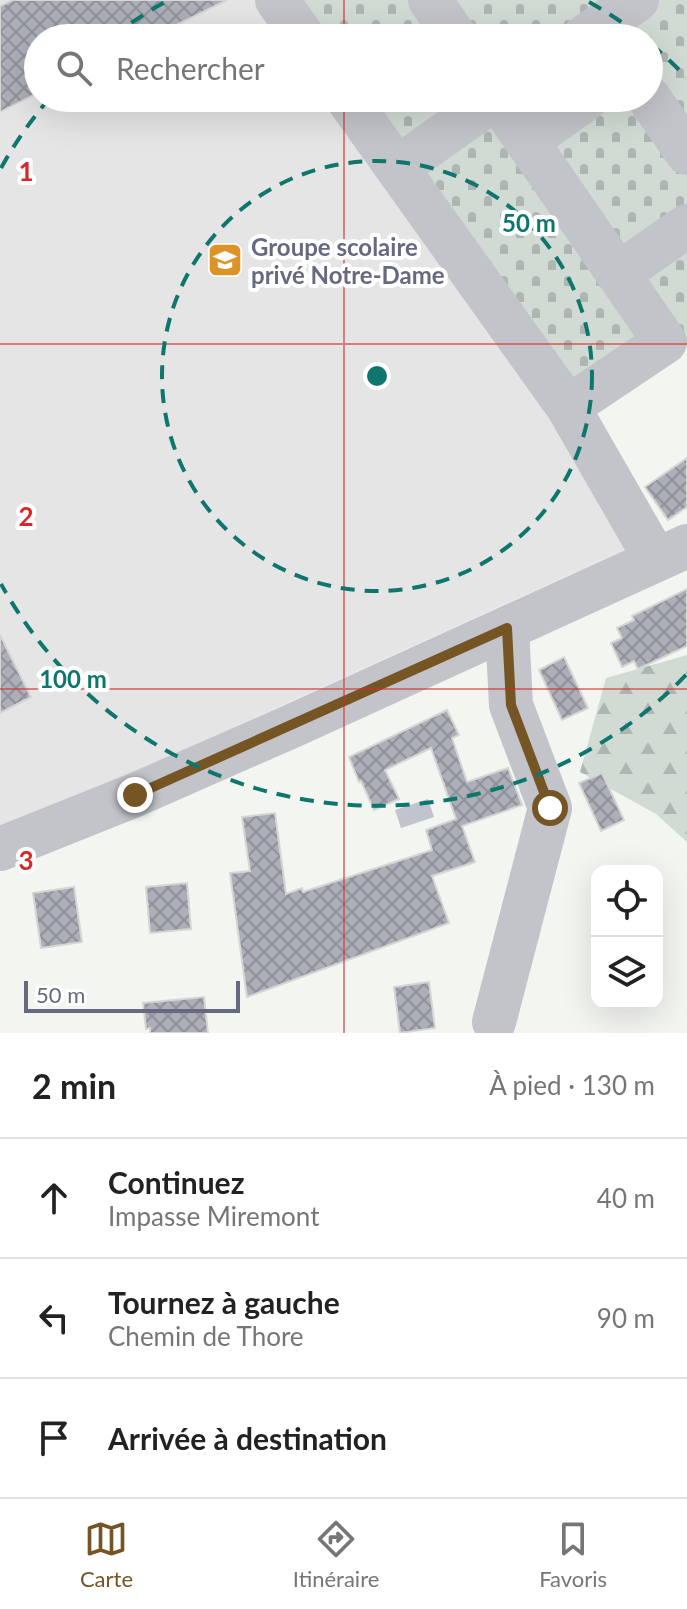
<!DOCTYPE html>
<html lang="fr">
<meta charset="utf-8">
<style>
body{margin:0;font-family:Lato,sans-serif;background:#f2f2f2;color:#222}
.controls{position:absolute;right:24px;bottom:24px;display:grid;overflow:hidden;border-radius:16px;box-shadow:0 8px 32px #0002}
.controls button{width:72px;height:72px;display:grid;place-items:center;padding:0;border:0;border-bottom:2px solid #e0e0e0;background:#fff;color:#222;font:40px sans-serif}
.scale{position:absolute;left:24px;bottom:20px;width:216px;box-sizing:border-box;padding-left:8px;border:4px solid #656a81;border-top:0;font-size:22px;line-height:28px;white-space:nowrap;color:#656a81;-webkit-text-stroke:6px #fff;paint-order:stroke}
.stop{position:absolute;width:24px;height:24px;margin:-18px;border:6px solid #765525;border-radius:50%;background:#fff}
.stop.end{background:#765525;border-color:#fff;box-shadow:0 2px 8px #0008}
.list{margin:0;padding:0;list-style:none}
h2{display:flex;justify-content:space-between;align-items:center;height:104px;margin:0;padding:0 32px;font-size:34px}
h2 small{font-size:26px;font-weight:400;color:#767676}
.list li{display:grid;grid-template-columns:52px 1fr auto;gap:24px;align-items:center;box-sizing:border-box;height:120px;padding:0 32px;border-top:2px solid #e0e0e0}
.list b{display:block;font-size:30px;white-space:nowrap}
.list p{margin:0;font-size:26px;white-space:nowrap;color:#767676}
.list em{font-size:26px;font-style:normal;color:#767676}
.icon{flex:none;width:44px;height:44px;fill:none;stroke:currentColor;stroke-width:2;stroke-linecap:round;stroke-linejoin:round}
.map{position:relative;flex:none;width:687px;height:1033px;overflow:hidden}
.search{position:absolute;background:#fff;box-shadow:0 8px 32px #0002;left:24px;right:24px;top:24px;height:88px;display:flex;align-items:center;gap:20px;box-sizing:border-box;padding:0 28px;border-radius:44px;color:#767676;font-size:30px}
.sheet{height:464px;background:#fff}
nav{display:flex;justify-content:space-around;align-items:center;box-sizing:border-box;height:112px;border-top:2px solid #e0e0e0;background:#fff;font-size:22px;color:#767676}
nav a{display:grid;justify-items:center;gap:4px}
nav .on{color:#765525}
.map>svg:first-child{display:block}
</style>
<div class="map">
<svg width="687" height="1033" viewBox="0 0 687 1033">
<defs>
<pattern id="forest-firs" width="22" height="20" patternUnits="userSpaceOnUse" patternTransform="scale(2)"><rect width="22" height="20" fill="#d2dbd3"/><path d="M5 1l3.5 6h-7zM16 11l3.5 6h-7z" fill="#aeb6b1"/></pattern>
<pattern id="cemetery-stones" width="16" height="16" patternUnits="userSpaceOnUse" patternTransform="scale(2)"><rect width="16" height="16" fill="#d2dbd3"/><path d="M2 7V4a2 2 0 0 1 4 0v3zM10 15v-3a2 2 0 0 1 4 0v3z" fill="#aeb6b1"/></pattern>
<pattern id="building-cross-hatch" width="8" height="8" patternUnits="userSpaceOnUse" patternTransform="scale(2)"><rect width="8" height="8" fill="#adafb8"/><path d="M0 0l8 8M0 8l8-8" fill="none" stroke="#90929b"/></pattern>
</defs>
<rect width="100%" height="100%" fill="#f3f5f1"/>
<!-- built -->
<path fill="#e4e5e4" d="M0,0H266L293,38H38V98H335L565,423L633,546L32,819L0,828Z"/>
<!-- forest -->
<path fill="url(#forest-firs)" d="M687,655V842L656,814L580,772L606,678Z"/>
<!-- cemetery -->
<path fill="url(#cemetery-stones)" d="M266,0H687V339L565,423L335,98H649V38H293Z"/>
<!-- water -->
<path fill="#bfc4cd" d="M428,799L434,817L401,828L395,810Z"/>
<!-- building -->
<path fill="url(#building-cross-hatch)" stroke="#d5d6d3" stroke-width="2" d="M13,0H227L150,38H38V93L0,112V6Z
M687,458V507L668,520L645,487Z
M687,589V646L638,669L634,661L622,667L611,643L622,638L617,628L634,620L632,616Z
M0,635L31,697L0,713Z
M564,657L588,708L562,720L539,670Z
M447,710L459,735L452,738L467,782L508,768L522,805L462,826L475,862L432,876L449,923L247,997L230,873L250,871L242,817L275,813L286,894L302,888L303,892L432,850L426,830L456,819L431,748L385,770L399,799L374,810L361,781L359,782L349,757Z
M602,773L624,820L601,831L579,783Z
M187,883L191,929L150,933L146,887Z
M74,887L82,942L41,948L33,893Z
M429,982L435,1028L400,1033L394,987Z
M204,997L208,1033H150V1028L146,1029L143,1003Z"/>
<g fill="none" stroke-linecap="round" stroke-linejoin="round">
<!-- minor -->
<path stroke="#c3c4c9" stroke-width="44" d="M277,0L304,38
M430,0L456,38
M583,38L637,0
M347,98L568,407L665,342L497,98
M649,98L687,153
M527,141L587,98
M397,168L496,98
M618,274L687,226
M568,407L656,560
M0,849L135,795L292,726L687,546
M494,1022L550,808L511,705L507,628"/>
</g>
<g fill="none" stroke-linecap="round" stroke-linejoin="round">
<!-- route -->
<path stroke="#765525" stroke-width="10" d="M135,795L507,628L511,705L550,808"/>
</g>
<!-- grid -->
<path fill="none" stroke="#d62828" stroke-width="2" stroke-opacity="0.55" d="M344,0V38M344,98V1033M0,344H687M0,689H687"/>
<!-- distance rings -->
<g fill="none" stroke="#0f766e" stroke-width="4" stroke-dasharray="14 10">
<circle cx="377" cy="376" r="215"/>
<path d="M686 675A430 430 0 0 1 1 584M1 168A430 430 0 0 1 48 100M112 37A430 430 0 0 1 165 2M589 2A430 430 0 0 1 642 37M651 44A430 430 0 0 1 686 77"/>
</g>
<!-- icons -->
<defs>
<g id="school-square" transform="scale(1.8)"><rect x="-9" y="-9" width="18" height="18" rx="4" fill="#dc9429" stroke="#fff"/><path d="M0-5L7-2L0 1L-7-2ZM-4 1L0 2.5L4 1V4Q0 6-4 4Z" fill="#fff"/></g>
</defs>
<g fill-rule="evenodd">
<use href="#school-square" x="225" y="260"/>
</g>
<g text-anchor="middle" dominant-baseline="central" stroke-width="8" stroke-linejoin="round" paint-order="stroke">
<!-- poi labels -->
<g font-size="24" font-weight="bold" fill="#656a81" stroke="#fff" text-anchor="start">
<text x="251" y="246">Groupe scolaire<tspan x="251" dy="28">privé Notre-Dame</tspan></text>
</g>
</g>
<g font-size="26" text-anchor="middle" font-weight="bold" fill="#d62828" stroke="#fff" stroke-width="8" stroke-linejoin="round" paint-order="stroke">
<text x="26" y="181">1</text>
<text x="26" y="526">2</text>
<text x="26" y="870">3</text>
</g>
<circle cx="377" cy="376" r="12" fill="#0f766e" stroke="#fff" stroke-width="4"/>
<g font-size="24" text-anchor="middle" font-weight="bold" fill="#0f766e" stroke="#fff" stroke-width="8" stroke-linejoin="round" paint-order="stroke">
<text x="529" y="232">50 m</text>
<text x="73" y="688">100 m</text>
</g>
</svg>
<div class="controls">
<button><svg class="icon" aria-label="locate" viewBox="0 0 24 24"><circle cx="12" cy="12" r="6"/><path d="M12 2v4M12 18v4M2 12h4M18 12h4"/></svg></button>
<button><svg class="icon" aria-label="layers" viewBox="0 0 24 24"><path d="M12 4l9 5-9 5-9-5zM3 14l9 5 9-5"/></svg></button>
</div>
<div class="scale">50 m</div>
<div class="stop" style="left:550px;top:808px"></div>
<div class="stop end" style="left:135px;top:795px"></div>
<div class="search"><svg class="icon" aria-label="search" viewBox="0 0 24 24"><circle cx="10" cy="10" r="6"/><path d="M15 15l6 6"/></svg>Rechercher</div>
</div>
<section class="sheet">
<h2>2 min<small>À pied · 130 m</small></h2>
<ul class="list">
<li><svg class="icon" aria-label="ahead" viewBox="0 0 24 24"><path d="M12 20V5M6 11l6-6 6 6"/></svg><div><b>Continuez</b><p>Impasse Miremont</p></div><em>40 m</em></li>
<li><svg class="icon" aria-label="left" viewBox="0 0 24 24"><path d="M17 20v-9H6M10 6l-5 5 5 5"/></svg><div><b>Tournez à gauche</b><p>Chemin de Thore</p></div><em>90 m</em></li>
<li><svg class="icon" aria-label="arrive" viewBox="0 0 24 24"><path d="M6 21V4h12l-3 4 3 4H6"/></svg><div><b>Arrivée à destination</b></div></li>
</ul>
</section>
<nav>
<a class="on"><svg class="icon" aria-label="map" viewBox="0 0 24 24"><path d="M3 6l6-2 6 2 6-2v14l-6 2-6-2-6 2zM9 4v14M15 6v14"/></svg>Carte</a>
<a><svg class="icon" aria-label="directions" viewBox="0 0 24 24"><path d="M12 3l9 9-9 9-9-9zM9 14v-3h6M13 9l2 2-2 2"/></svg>Itinéraire</a>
<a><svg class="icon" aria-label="saved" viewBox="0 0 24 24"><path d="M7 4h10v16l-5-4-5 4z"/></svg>Favoris</a>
</nav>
